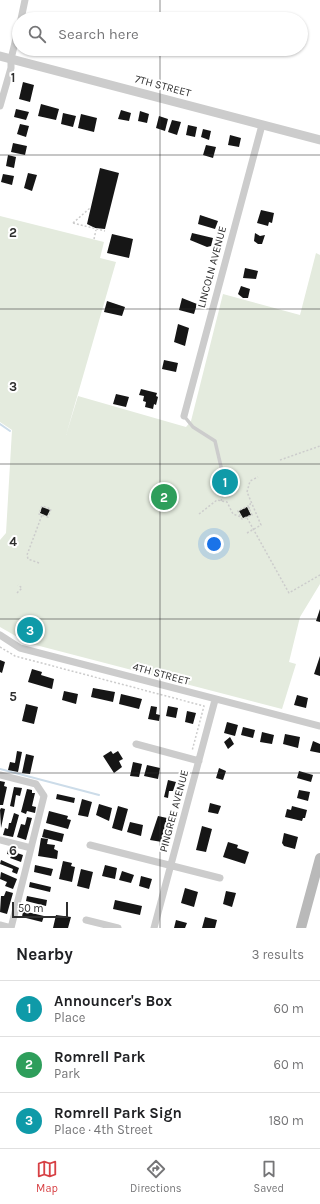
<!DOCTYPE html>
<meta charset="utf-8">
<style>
body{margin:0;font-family:Karla,sans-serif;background:#f2f2f2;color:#202124}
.scale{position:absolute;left:12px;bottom:10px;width:56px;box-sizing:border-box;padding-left:4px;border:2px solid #2f2f2f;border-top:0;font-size:11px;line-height:14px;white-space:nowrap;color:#2f2f2f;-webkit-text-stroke:3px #fff;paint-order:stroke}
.you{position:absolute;left:214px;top:544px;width:14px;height:14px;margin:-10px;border:3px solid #fff;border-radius:50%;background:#1a73e8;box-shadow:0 0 0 6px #1a73e833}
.badge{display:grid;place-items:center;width:26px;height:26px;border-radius:50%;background:#d74044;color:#fff;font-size:13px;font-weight:700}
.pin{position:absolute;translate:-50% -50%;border:2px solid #fff;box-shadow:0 1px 4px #0006}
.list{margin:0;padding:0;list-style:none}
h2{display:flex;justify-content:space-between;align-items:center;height:52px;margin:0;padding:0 16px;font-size:17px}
h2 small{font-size:13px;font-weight:400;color:#757577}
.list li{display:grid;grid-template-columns:26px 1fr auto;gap:12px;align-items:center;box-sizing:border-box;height:56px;padding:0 16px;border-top:1px solid #e0e0e0}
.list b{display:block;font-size:15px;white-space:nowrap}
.list p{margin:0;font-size:13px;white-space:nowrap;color:#757577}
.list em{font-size:13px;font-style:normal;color:#757577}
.icon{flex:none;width:22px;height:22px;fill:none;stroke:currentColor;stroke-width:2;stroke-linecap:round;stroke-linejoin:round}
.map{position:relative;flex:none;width:320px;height:928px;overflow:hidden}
.search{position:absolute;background:#fff;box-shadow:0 1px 3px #0004;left:12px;right:12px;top:12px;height:44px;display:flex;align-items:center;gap:10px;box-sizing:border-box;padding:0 14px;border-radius:22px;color:#757577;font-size:15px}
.sheet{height:220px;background:#fff}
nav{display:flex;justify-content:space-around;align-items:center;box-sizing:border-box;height:56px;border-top:1px solid #e0e0e0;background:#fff;font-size:11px;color:#757577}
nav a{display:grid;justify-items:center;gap:2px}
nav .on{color:#d74044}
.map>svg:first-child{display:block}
</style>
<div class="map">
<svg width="320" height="928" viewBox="0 0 320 928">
<rect width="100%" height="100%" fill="#fff"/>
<!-- green -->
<path fill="#e4ebde" d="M0,216L104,242L100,258L116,262L66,435L78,396L186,427L191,421L223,294L300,315L316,253L320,255V584L300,617L289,662L296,664L282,709L28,643L0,627V540L6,533L12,430L0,422Z"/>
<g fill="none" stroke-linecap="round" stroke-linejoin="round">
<!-- stream -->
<path stroke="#ccdce9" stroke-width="2" d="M0,424L10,431
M0,769L99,795"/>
</g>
<!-- building -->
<path fill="#161616" d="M23,82L34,85L30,102L19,99Z
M41,104L59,109L56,120L38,116Z
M16,109L29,112L26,120L14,117Z
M121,110L131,113L129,121L118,119Z
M140,111L149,114L147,123L138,121Z
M63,113L76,116L73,127L61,124Z
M81,114L97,118L94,132L78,128Z
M159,116L168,119L165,131L156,128Z
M172,120L181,122L177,135L168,132Z
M20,124L29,126L26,137L17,134Z
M188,125L197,127L195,137L186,135Z
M203,129L211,131L209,140L201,137Z
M230,135L241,138L239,147L228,145Z
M13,143L27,146L25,155L11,152Z
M206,145L216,147L213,158L203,155Z
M8,155L16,157L14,168L6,166Z
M100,168L119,173L105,229L95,228L87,224Z
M28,173L37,175L32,191L24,188Z
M3,174L14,176L12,185L1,182Z
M261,210L274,213L272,223L269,222L268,226L257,223Z
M200,215L218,221L215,229L198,224Z
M192,233L213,238L211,246L207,247L190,240Z
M255,233L260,236L265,235L262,244H258L254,241Z
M112,234L133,239L129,258L107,253Z
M245,268L258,271L256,279L243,278Z
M241,286L250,289L248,298H243L238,294Z
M182,298L197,304L194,314L179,310Z
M107,301L125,307L122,316L104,312Z
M178,324L189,328L185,346L174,342Z
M164,360L178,363L176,372L162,369Z
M141,389L157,393L156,396L158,397L156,405L154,404L153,409L145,407L146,402L143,401L144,396L139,395Z
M116,394L129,397L126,407L113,404Z
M222,473L232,479L228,489L218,486Z
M42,507L50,510L47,516L40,513Z
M247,507L251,515L243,518L239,511Z
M320,609V622L316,621Z
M320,656V676L314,674Z
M0,660L5,662L2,673L0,672Z
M32,669L42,672L41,675L54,679L52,689L28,682Z
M93,688L115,692L113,702L91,697Z
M64,691L78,694L76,704L62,700Z
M121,694L142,699L139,709L119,704Z
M297,695L308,698L306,708L294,705Z
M26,704L38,707L34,724L22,721Z
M151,706L157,707L156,714L160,715L159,721L148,719Z
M168,706L178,708L176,718L166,716Z
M187,711L196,713L193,724L185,722Z
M227,722L238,725L235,736L224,733Z
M243,727L255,730L253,738L241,735Z
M262,732L274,735L272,744L260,742Z
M285,734L300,737L298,748L283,744Z
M230,737L234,744L228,749L224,742Z
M313,741L320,744V753L310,751Z
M17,751L22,752L18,772L8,770L10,762L15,763Z
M111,751L113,754L118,751L123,759L119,761L122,767L114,773L103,756Z
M26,754L34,756L30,774L22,773Z
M133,762L142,764L139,777L130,776Z
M147,765L160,768L158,779L144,776Z
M219,768L226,771L223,780L216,778Z
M299,771L313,775L311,782L297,778Z
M168,780L176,782L173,791H169L168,798L164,797Z
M0,781L5,782L4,786L7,787L3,805H0Z
M14,787L22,788L20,796L16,795L14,807L10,806Z
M27,789L32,790V793H35L32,806L36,807L35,813L27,811L26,814L21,812Z
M299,790L310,792L308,801L297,798Z
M57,794L75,798L74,803L56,799Z
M82,799L92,802L88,817L78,815Z
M210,803L221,806L218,814L208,812Z
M99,804L112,808L109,821L96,815Z
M118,806L128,809L122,831L112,828Z
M292,806L307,810L305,818H303L302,821L285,817L287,809L291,810Z
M1,808L5,809L1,828L0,810Z
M49,811L68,816L67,819L71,820L68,829L46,823Z
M14,813L19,815L13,837L3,835L5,828L8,829L9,823H11Z
M158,816L167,818L166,825L168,827L162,842L150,840Z
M27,817L32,818L26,840L17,837L21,824L25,825Z
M130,822L143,825L141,836L127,832Z
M202,826L212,829L206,852L196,850Z
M44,829L64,834L62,842L42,837Z
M284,833L298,837L295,849L284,846L282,843Z
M41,838L48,839L47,844L55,845L54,849L58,851L57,859L38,856Z
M228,842L238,845L237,848L249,852L245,864L223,857Z
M8,850L23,855L21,862L10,858L12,855L7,854Z
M1,860L19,868L17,874L12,872L13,869L0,864Z
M63,861L72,863L71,866L75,867L72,882L59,879Z
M35,865L53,869L51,876L34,872Z
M105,865L117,868L115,879L102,876Z
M81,869L93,872L89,889L77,886Z
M122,871L134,875L131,883L119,880Z
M1,872L17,879L13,889L5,886L7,882L0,879Z
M141,876L152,879L149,889L139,886Z
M30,882L51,887L50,892L29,887Z
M185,888L198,892L194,907L181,903Z
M6,891L13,893L7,914L0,912L1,896H4Z
M226,891L236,893L232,907L223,904Z
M27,896L47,900L46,906L26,901Z
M115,900L142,906L140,915L113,909Z
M23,911L44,916L42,922L22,917Z
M56,915L71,917L68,928H53Z
M205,917L217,920L215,928H202Z
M176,920L187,923L185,928H174Z"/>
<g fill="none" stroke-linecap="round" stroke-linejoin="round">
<!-- path -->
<path stroke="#ccc" stroke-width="1.5" stroke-dasharray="2 2" stroke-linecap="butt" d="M73,223L105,231
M73,223L90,208
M94,239L96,230
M280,460L320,446
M221,501L224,491
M248,506L252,515L242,519L238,511Z
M249,509L251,501
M199,514L217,500L227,502L233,514L241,517
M247,518L289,593L320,575
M247,533L261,525L247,492L250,481L258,477
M39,563L28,559L27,555L42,515L39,514L42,506L51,509L48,517L42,515
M17,593L22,588L18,585
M0,647L15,656L204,706L192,751"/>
<!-- service -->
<path stroke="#ccc" stroke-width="3.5" d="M184,416L193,427L215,441L222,471"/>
<!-- minor -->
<path stroke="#ccc" stroke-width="7" d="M21,19L25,0
M0,106L11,68V59L19,26
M184,416L262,125
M0,635L20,648L320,726
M136,744L199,761
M0,775L36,784L44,796L11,928
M0,840L31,848
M90,845L220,878
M86,920L118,928
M0,925L11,928
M154,928L215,700"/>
<!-- tertiary -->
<path stroke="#ccc" stroke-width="9" d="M0,56L320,140"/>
<!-- secondary -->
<path stroke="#b9b9b9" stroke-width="10" d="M301,928L320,858"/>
</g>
<!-- grid -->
<path fill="none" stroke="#2f2f2f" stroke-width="1" stroke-opacity="0.55" d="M160,0V19M160,49V928M0,155H320M0,309H320M0,464H320M0,619H320M0,773H320"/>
<g text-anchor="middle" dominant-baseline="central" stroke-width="4" stroke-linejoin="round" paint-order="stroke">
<!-- street labels -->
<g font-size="11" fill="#2f2f2f" stroke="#fff">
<text transform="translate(163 86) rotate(15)">7TH STREET</text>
<text transform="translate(212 267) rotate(-75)">LINCOLN AVENUE</text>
<text transform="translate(161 674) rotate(15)">4TH STREET</text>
<text transform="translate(174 811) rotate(-75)">PINGREE AVENUE</text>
</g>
</g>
<g font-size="13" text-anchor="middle" font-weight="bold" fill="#2f2f2f" stroke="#fff" stroke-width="4" stroke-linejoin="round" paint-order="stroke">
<text x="13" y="82">1</text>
<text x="13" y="237">2</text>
<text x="13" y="391">3</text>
<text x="13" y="546">4</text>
<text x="13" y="701">5</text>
<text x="13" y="855">6</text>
</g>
</svg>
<div class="scale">50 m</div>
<div class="you"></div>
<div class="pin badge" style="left:225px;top:482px;background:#0f9aa8">1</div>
<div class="pin badge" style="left:164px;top:497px;background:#2e9e5b">2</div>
<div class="pin badge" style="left:30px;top:630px;background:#0f9aa8">3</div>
<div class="search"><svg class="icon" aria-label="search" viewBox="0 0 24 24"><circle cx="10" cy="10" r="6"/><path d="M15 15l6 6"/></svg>Search here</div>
</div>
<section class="sheet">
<h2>Nearby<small>3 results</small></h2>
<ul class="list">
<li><span class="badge" style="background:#0f9aa8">1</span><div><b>Announcer's Box</b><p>Place</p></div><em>60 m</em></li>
<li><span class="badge" style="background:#2e9e5b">2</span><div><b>Romrell Park</b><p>Park</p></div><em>60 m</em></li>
<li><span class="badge" style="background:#0f9aa8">3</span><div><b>Romrell Park Sign</b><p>Place · 4th Street</p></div><em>180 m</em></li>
</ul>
</section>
<nav>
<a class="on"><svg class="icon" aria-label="map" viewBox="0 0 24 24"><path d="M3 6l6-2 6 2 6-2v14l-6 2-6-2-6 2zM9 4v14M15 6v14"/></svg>Map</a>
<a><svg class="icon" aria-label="directions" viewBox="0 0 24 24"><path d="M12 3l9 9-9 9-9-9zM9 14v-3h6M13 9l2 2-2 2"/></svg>Directions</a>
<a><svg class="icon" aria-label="saved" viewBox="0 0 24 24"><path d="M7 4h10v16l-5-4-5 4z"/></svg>Saved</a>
</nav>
